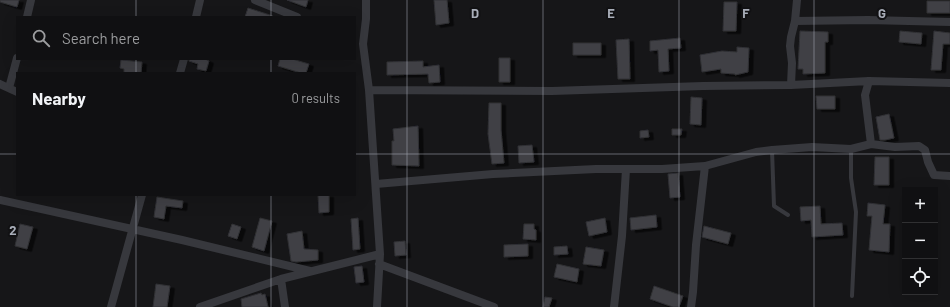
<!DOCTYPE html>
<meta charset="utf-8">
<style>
body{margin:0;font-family:Barlow,sans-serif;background:#1e1e20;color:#f1f3f6}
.controls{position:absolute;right:12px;bottom:12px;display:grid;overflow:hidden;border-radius:0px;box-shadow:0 4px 16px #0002}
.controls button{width:36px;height:36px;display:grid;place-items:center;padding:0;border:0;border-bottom:1px solid #303032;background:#101012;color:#f1f3f6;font:20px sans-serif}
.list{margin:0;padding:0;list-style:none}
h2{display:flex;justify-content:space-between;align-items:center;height:52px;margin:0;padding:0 16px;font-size:17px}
h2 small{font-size:13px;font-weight:400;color:#9c9d9f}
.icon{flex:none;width:22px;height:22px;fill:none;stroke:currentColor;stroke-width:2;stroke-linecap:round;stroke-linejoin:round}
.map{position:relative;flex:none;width:950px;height:307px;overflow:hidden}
.search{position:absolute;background:#101012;box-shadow:0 4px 16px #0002;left:16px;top:16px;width:340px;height:44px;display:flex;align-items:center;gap:10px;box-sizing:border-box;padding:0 14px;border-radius:0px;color:#9c9d9f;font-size:15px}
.panel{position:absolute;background:#101012;box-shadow:0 4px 16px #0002;left:16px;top:72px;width:340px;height:124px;border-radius:0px}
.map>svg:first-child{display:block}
</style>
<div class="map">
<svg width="950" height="307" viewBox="0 0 950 307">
<defs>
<filter id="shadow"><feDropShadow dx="4.5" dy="2.5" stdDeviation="0" flood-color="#0009"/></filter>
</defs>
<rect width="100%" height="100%" fill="#161618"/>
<!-- building -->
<path fill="#404145" stroke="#303034" filter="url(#shadow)" d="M0,0H19L17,7L0,2Z
M287,0H308L306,7Z
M434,0H447L449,23L436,25Z
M927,1H950V13H927Z
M724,2H737L736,31H723Z
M248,8L273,16V17H245Z
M800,31L828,32V42H825V73L803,74V69H798Z
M900,31L922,33L921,44L899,42Z
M934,31L950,33V44H943L941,70H931Z
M680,38L681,48L668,49L669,71L659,72L658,50L650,51V41Z
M629,39L630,79H618L616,40Z
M573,43H601V55H573Z
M737,47L749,48L748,72L735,75V74L721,73V69L702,72L700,55L722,51L737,52Z
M499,58H510V82H499Z
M189,59H205L209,61L206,71L197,69L198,64L189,61Z
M280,59H292L309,64L306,73H301L278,66Z
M121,60L142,62L141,73H124V69L120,68Z
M423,61V67L439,65L440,82L429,83L428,74L387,75V62Z
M816,96H835V109H817Z
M691,97L702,98L701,125L690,124Z
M489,103H501V130L504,163L492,164L488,134Z
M889,114L894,138L885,140H880L876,117Z
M418,126L419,166L392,165V141H394L393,129Z
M672,129H682L681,135H672Z
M648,130L649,137L640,138V131Z
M532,145L534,162L519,163L518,146Z
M875,157H889V185H874Z
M678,173L680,197L670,198L668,174Z
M318,195H329V212L319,213Z
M157,197L183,201L182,208L166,206L164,219L154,217Z
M868,203L885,205L883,224H890L889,252L869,250L872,216H867Z
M820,206L821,224L842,223L843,235L812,237L811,220L801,221L800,207Z
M656,215L657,227L631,230L630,218Z
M260,218L272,221L264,251L252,247Z
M358,218L360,249L353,250L351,219Z
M605,218L607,232L589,236L586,222Z
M20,224L33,227L27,249L15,246Z
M232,224L241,227L237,239L228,236Z
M524,224H534V229L536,230V240L523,239Z
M704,226L731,233L728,244L702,237Z
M302,231L304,249L318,250V260L296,262L291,261L287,234Z
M405,241L406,255L395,256L394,242Z
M528,244V256L504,257V245Z
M567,246L568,254L554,255V247Z
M586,247L604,250L601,266L583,264Z
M557,264L579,269L577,282L554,277Z
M362,266L364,282L356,283L354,267Z
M156,284L170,286L167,307H153Z
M654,286L683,296L679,307H673L650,299Z
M261,293L262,295L265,294L268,307H242L241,299Z
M545,297L552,298L549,307H543Z"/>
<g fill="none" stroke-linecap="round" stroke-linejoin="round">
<!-- service -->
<path stroke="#37383d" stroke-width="4" d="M851,149V178L856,212L852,296
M772,150L774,206L788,215"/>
<!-- minor -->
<path stroke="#37383d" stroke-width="8" d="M255,0L297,17
M366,0V19L363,44L369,90L380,254L377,307
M797,0L795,21L868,20L950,22
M27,17L31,0
M196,17L200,0
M180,73L184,59
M869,81L865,95L871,144
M0,84L17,92
M791,85L792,63L790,46L791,37L795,21
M9,88L17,58
M369,90L552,91L703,86L791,85L869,81L950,83
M705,166L756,152L772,150L812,147L851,149L871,144L895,147L919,146L925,150L928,162L934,175L950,176
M376,184L493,174L596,169H662L705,166L696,245L693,292L691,307
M0,200L182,240L310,271
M379,264L494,307
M281,279L285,307
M111,307L142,195
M200,307L281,279L380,254
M614,307L622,236L626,169"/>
</g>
<!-- grid -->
<path fill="none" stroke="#a8adb8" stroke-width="1" stroke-opacity="0.55" d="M136,0V17M271,0V17M407,0V307M543,0V307M679,0V307M814,0V307M136,59V73M271,59V73M0,154H17M355,154H950M136,195V307M271,195V307"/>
<g font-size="13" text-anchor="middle" font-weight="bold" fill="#a8adb8" stroke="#111113" stroke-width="4" stroke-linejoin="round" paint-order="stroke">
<text x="475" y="18">D</text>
<text x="611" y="18">E</text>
<text x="746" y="18">F</text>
<text x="882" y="18">G</text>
<text x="13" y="235">2</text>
</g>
</svg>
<div class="controls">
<button>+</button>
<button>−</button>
<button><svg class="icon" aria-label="locate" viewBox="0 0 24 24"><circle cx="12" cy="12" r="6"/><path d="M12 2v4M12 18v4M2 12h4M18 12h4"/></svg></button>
</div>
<div class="search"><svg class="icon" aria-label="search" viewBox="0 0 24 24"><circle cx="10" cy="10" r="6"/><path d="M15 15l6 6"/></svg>Search here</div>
<section class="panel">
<h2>Nearby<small>0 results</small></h2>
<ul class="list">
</ul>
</section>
</div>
